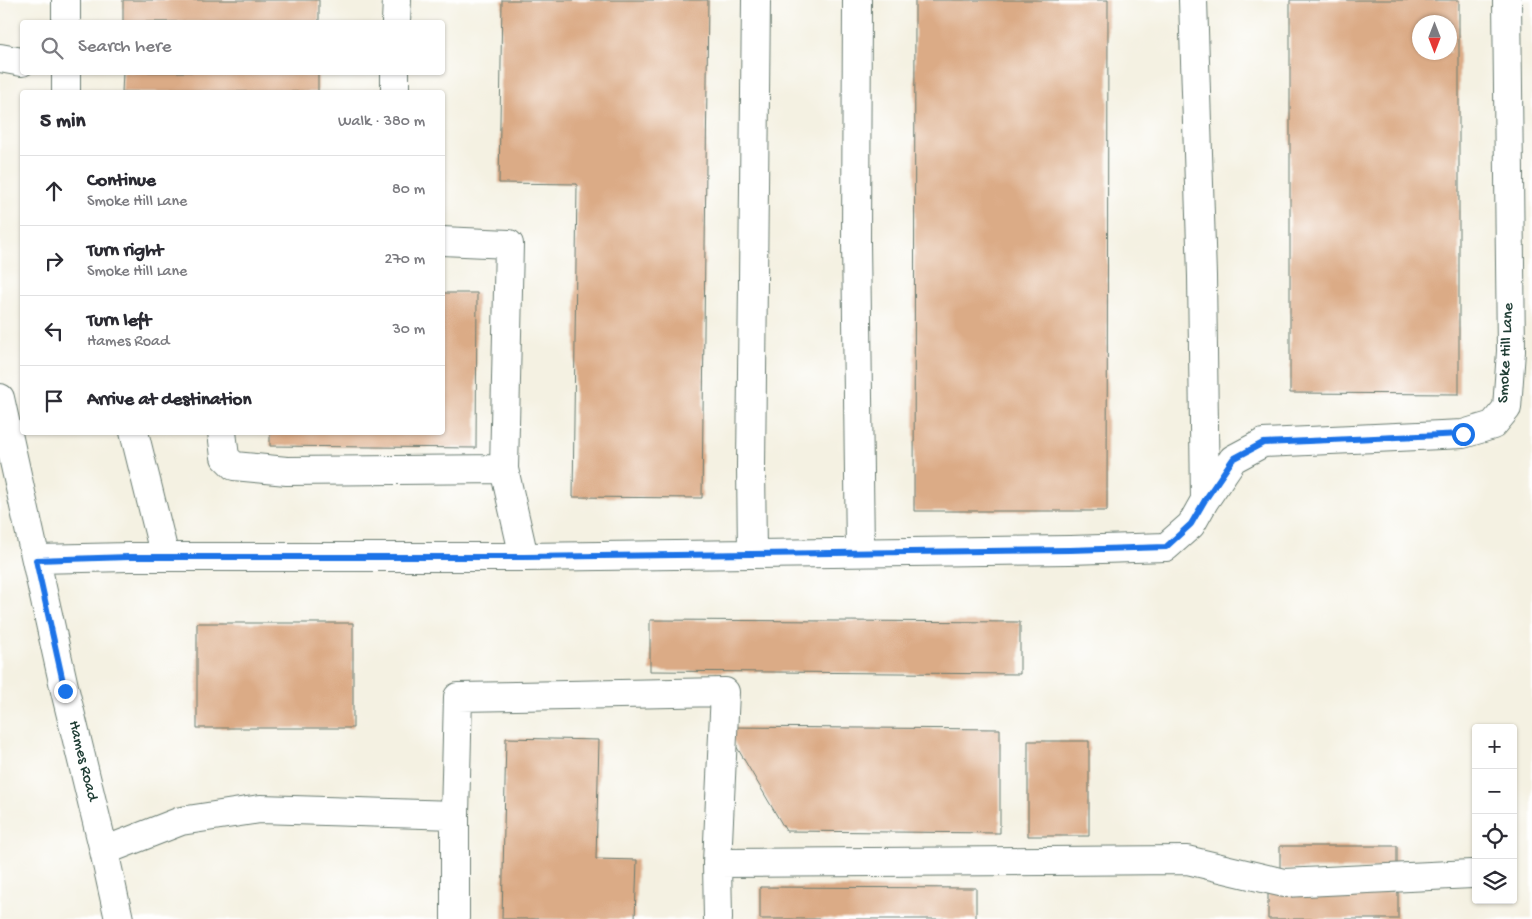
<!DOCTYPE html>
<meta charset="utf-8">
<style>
body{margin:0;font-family:"Gochi Hand",sans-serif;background:#f7f7f7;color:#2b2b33}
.controls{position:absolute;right:15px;bottom:15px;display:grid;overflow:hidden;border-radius:5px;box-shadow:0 1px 4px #0004}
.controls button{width:45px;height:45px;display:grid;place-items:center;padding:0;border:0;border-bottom:1px solid #e1e1e2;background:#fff;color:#2b2b33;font:25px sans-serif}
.compass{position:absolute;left:1412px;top:15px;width:45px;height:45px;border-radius:50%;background:#fff;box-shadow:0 1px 4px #0004;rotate:180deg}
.stop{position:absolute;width:15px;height:15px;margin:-11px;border:4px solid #1a73e8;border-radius:50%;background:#fff}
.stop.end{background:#1a73e8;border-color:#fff;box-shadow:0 1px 5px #0008}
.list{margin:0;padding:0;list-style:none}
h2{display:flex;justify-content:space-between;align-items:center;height:65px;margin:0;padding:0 20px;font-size:21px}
h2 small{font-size:16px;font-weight:400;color:#7c7c81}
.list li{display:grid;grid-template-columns:32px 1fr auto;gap:15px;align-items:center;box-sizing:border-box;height:70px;padding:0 20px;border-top:1px solid #e1e1e2}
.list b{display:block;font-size:19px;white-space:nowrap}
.list p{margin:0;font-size:16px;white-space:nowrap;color:#7c7c81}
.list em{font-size:16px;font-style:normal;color:#7c7c81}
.icon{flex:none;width:28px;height:28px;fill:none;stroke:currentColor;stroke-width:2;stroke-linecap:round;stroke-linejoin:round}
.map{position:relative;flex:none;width:1532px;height:919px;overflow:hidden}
.search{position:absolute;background:#fff;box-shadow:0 1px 4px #0004;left:20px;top:20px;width:425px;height:55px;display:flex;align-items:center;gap:12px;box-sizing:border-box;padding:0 18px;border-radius:5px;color:#7c7c81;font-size:19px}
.panel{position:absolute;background:#fff;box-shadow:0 1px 4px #0004;left:20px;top:90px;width:425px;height:345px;border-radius:5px}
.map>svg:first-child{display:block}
</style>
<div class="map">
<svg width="1532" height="919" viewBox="0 0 1532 919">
<rect width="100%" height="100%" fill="#fff"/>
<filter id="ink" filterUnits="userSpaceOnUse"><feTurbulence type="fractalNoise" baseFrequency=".02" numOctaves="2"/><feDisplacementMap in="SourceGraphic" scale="10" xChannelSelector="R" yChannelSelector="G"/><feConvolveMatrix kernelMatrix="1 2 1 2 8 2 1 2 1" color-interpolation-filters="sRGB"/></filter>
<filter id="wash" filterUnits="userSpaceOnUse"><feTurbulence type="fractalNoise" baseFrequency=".0096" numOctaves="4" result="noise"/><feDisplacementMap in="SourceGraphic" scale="20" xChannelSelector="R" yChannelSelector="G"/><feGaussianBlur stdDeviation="1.12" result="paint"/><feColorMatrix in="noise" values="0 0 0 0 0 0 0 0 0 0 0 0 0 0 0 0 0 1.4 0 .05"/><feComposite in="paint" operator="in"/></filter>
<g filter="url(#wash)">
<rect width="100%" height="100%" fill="#f4f1e2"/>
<g id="blocks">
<!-- building -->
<path fill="#dbab86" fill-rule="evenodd" d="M123,0H319V22H123Z
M502,0H708L702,498L573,497L577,184L499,183Z
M915,0H1108L1107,511H914Z
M1290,0H1459V394L1290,393ZM1420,22H1450V52H1420Z
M123,72H318V92H122Z
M442,293H477L476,448L270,446V432H442Z
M650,620L1020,622V674L650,671Z
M197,623H353V728H197Z
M725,727L1000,729V833L786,831Z
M506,738L599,740L596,859L637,860L635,919H502Z
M1028,741H1089V836H1028Z
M1280,846H1397V869H1280Z
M760,887L976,888V919H760Z
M1268,892H1398V919H1268Z"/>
</g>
</g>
<g filter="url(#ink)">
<use href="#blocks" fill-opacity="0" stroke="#6a7c71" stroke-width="1"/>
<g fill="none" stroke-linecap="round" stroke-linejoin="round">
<!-- minor casing -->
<g stroke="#6a7c71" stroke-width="30">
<path id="minor" d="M66,0V22
M857,0L856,241L860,552
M1193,0L1202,276L1205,500
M396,22L397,0
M0,58L22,62
M66,72V92
M395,92V72
M442,241L509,244L504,469
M0,398L65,691L104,851L119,919
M134,432L165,557
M222,432L225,457L234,466L287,471L504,469L524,557
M752,553L751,466L756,0
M36,559L129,557H524L1070,550L1166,547L1191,525L1205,500L1233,459L1263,443L1463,434L1493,425L1507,408L1511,351L1507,0
M104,851L181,821L260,809L455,815
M717,863L718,919
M455,919V815L458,697L725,692L717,863L1187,860L1284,883L1472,874"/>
</g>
<!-- minor -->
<use href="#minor" stroke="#fff" stroke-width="28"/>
</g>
</g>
<g fill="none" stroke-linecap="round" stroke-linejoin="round" filter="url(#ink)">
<!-- route -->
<path stroke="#1a73e8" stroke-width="6" d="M65,691L36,560L129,557H524L1070,550L1166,547L1191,524L1205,500L1233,459L1263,443L1463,434"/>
</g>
<g text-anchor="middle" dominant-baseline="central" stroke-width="4" stroke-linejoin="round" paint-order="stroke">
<!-- street labels -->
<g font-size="16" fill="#1f3d34" stroke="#fff">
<text transform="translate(1507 353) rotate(-87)">Smoke Hill Lane</text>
<text transform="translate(82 761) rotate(76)">Hames Road</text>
</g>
</g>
</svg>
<div class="controls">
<button>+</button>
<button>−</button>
<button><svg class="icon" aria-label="locate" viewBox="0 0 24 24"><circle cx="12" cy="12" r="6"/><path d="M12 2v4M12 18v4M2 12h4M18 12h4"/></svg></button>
<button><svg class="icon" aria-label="layers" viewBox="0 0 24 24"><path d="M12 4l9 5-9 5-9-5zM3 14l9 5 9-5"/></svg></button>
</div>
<svg class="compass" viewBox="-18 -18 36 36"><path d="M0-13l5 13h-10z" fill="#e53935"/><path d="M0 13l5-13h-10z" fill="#7c7c81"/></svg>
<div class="stop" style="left:1463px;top:434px"></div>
<div class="stop end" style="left:65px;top:691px"></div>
<div class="search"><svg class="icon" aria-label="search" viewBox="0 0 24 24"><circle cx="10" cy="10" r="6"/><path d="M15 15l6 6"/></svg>Search here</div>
<section class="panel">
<h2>5 min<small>Walk · 380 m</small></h2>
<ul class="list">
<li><svg class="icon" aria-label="ahead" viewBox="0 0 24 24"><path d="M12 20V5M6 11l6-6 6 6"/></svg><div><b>Continue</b><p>Smoke Hill Lane</p></div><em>80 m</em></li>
<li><svg class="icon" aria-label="right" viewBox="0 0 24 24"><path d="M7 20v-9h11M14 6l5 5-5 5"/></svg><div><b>Turn right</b><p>Smoke Hill Lane</p></div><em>270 m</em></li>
<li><svg class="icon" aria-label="left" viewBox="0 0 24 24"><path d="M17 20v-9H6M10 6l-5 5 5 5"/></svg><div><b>Turn left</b><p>Hames Road</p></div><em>30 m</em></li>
<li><svg class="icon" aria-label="arrive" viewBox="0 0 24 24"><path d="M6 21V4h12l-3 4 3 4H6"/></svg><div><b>Arrive at destination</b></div></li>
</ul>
</section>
</div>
